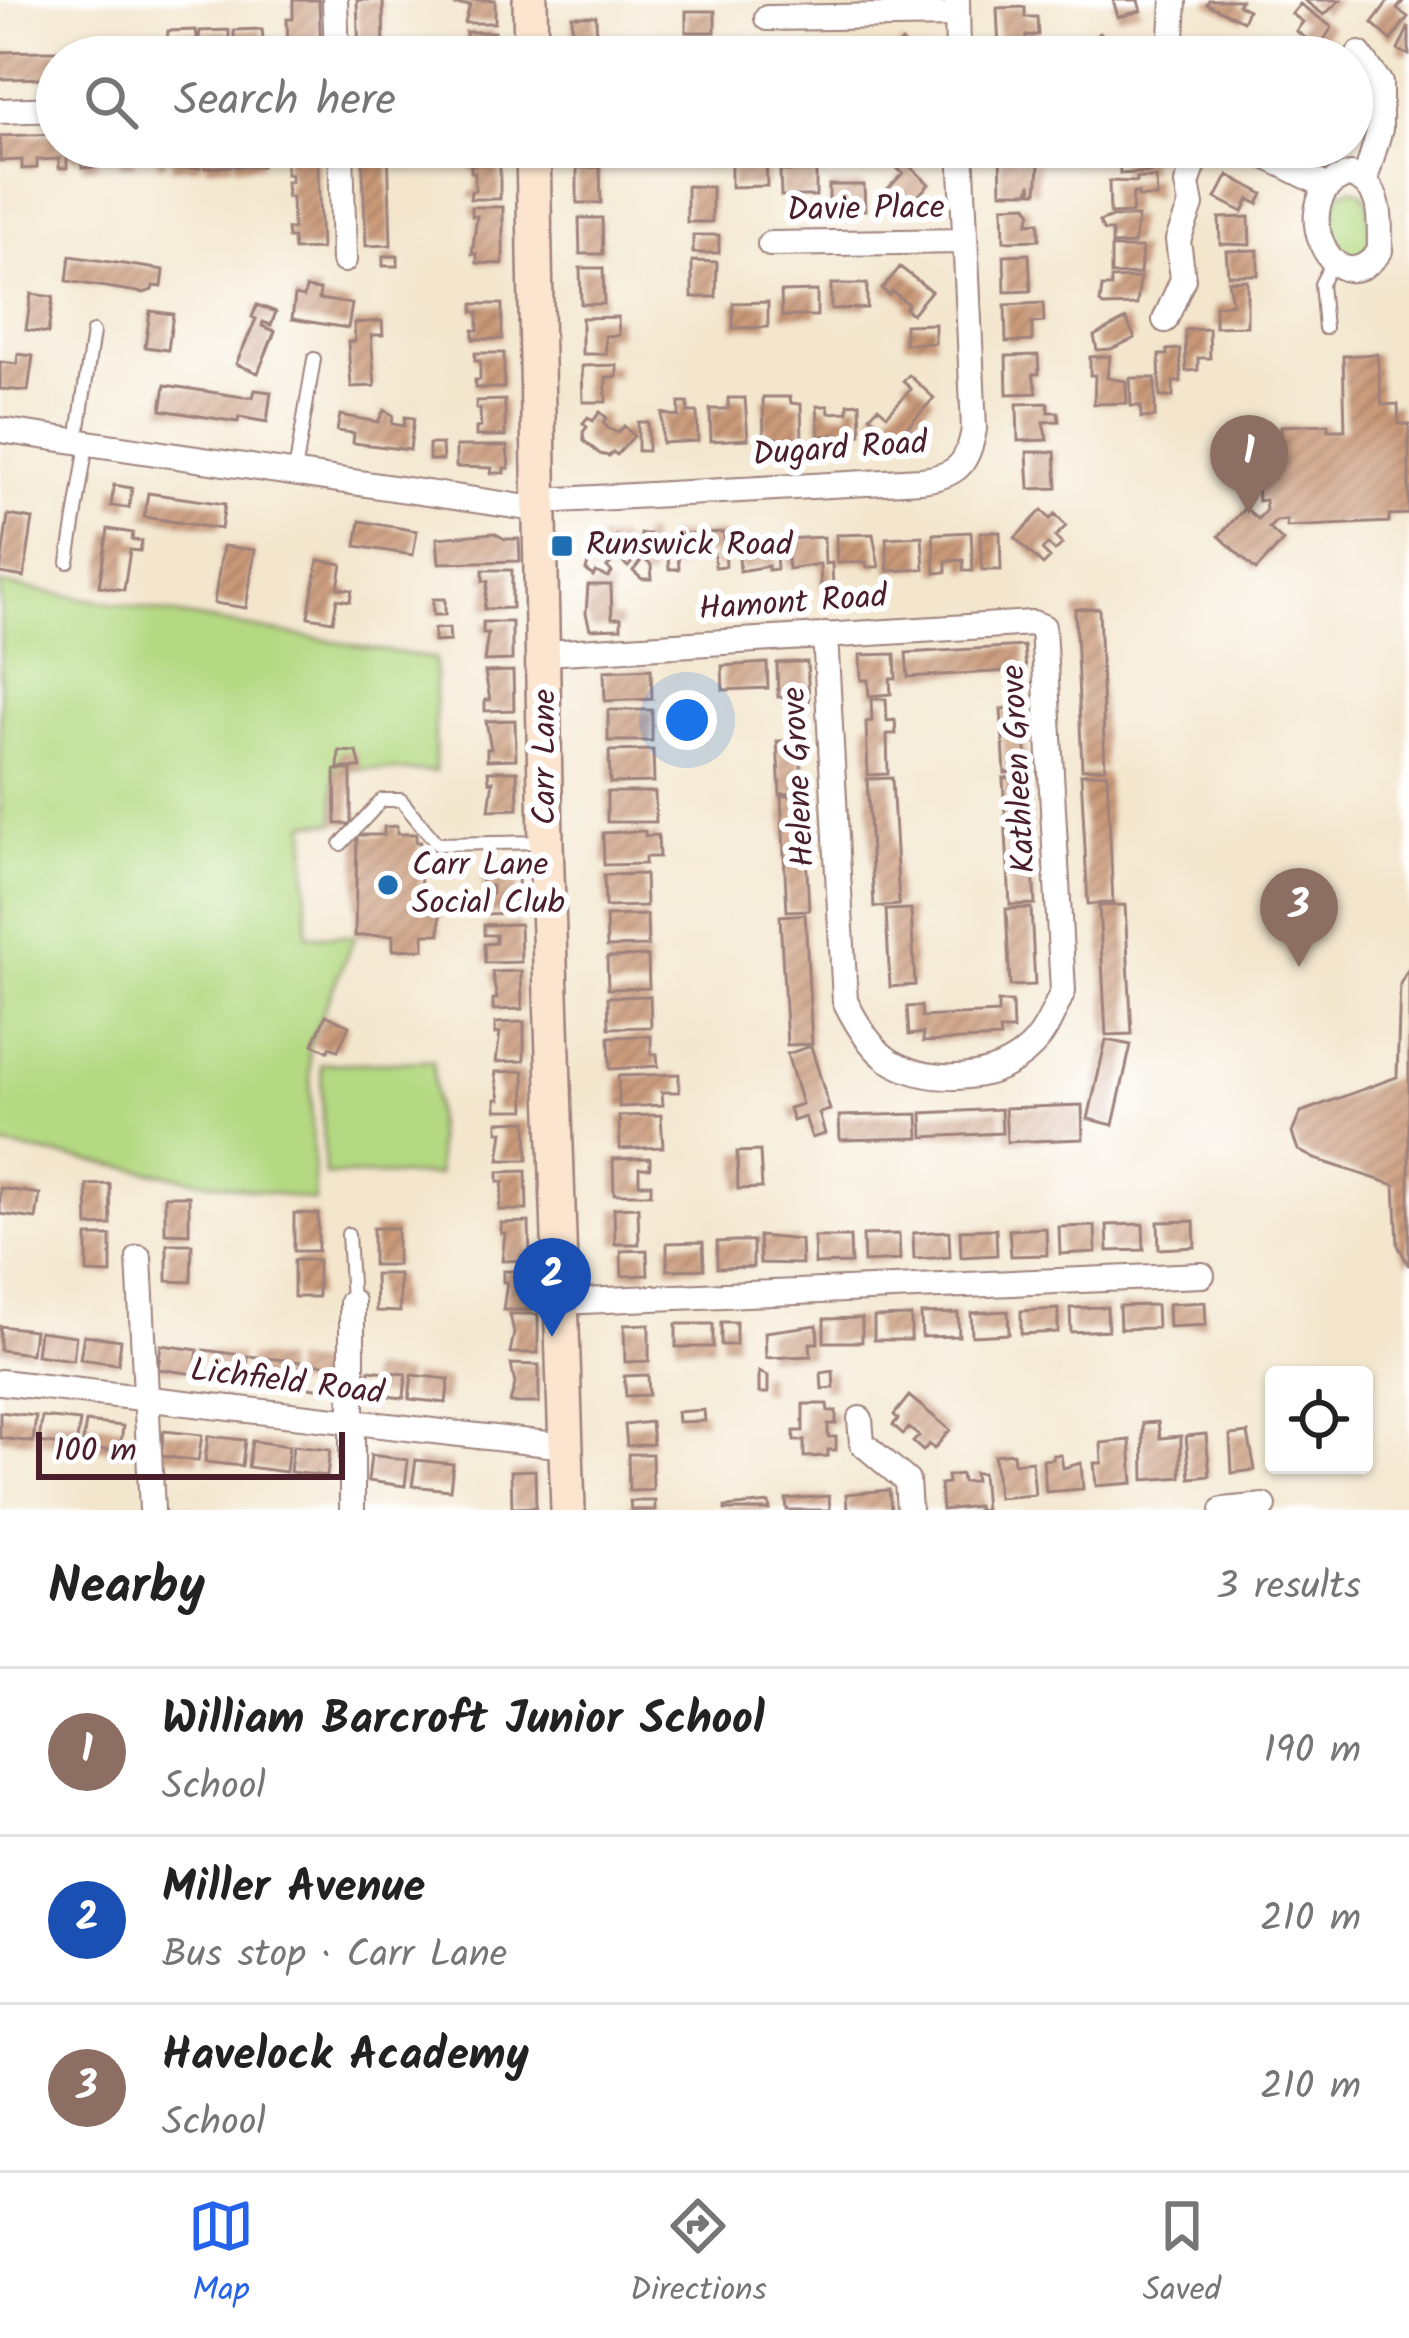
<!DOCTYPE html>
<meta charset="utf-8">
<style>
body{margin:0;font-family:Kalam,sans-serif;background:#f6f6f6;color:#222}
.controls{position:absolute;right:36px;bottom:36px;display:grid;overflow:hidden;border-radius:12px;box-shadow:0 3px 9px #0004}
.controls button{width:108px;height:108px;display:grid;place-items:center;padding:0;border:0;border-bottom:3px solid #e0e0e0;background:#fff;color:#222;font:60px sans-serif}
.scale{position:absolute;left:36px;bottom:30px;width:309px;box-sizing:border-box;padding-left:12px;border:6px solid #4a1f2b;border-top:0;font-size:33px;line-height:42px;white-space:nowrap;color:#4a1f2b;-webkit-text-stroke:9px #fff;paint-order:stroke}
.you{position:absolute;left:687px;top:720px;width:42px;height:42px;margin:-30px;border:9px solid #fff;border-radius:50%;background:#1a73e8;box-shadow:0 0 0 18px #1a73e833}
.badge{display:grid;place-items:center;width:78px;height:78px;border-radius:50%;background:#2563eb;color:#fff;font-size:39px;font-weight:700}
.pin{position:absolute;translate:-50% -99px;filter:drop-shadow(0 3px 6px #0008)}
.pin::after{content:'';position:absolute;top:63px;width:42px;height:36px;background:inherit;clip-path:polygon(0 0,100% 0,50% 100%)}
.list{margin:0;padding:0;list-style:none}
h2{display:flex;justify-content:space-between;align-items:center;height:156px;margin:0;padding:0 48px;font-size:51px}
h2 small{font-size:39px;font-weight:400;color:#767676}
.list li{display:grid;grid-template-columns:78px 1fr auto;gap:36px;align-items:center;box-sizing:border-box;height:168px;padding:0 48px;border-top:3px solid #e0e0e0}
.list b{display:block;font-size:45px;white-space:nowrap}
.list p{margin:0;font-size:39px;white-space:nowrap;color:#767676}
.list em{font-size:39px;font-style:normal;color:#767676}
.icon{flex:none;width:66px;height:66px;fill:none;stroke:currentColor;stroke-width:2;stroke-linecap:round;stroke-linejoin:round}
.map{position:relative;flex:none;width:1409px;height:1510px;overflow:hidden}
.search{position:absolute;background:#fff;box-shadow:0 3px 9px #0004;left:36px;right:36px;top:36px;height:132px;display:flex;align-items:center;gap:30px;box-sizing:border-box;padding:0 42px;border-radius:66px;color:#767676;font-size:45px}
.sheet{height:660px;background:#fff}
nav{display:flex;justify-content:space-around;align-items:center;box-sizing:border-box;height:168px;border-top:3px solid #e0e0e0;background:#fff;font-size:33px;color:#767676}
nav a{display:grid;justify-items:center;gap:6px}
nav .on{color:#2563eb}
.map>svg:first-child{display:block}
</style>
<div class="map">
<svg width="1409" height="1510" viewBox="0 0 1409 1510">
<defs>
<pattern id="building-hatch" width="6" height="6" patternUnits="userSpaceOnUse" patternTransform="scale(3)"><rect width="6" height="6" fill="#ca9a79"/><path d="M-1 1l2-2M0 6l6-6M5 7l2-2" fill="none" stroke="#a67d63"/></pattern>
</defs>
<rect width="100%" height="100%" fill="#fff"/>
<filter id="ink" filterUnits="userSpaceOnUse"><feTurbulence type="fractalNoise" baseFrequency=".00833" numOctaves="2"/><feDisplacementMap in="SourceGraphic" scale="24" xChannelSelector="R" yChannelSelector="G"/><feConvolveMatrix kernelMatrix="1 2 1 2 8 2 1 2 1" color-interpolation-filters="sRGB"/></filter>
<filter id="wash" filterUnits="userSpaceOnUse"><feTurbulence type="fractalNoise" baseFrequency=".004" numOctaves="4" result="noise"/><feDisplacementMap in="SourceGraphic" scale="48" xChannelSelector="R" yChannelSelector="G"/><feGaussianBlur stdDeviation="2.7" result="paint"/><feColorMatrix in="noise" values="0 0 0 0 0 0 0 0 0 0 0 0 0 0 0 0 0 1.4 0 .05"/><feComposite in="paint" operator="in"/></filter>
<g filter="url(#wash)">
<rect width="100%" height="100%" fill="#f3e6cd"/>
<!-- green -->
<path fill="#b4d982" stroke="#7f7c56" stroke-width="3" d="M1352,188L1363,193L1368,204L1371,244L1355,258C1329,251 1330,213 1340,192Z
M0,584L435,659V772L334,768V823H306L307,936H355L309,1045L315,1201L0,1145Z
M433,1061L438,1175H325L321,1064Z"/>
<g id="blocks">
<!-- building -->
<path fill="url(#building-hatch)" d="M293,0H319L321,57H295L294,48L288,49L287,19H293Z
M357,0H383L384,57H359Z
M455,0H495V23H465L470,5H455Z
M1113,0H1138L1141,11L1118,17Z
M1209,0H1241L1238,5L1248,10L1243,21L1207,4Z
M1304,0H1340L1324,15Z
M1389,0H1404L1397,9L1408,17L1391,40L1372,23Z
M1300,4L1332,27L1319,48L1296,31L1303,22L1292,14Z
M1025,7V17H1037L1038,35L1026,36V50H999L997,8Z
M686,11H715V32H686Z
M572,16H596L597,54H572Z
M1409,26V55L1398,50Z
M262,29L265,57H166L168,31L196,30L198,45L200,31L229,30V44H234V30Z
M466,32H495L496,57H471V40H466Z
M1099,33L1129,46L1123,57H1094L1098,47L1092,40Z
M1212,37L1235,48L1231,57H1203Z
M708,42L709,57H684L683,44Z
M902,42L917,57H887Z
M160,46V57H65V50Z
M47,51H60L57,78L0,79V52Z
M825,51H861V57H825Z
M57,134V147H67V168H59V159L37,160V168L22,169V160L0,161V136Z
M70,147H165L166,165H157V157H135V166H120V158H98V167L82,168V159H71Z
M169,147H261L262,166L236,167L234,153L232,166L205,168L202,155L200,168L172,169Z
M290,147H317L321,249L294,250L293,238H288L287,229H293L292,197H287L286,182H291V174H286V163Z
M362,147H388L391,245L366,246Z
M469,147H498V155H469Z
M569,147H592V156L569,157Z
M1149,147L1151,172L1120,174L1119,148Z
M1000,153H1028V163H1033V154L1040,153L1037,192H1032L1031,183L1029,192H1001Z
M766,161L767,186L731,187V162Z
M904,161L929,184L903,212L883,194L903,173L898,169Z
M471,164H500V199H470L471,191H475V172H471Z
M600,167L601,203H577V168Z
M780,171H816V196H781Z
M1228,175L1263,194L1258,204L1249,199L1243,212L1216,198Z
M1137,178H1156L1157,197H1138V193H1133L1132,213L1110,214L1109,181L1137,182Z
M829,185H864L865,210H829Z
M687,186L712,187V222H687Z
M1027,205L1031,212L1028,223L1039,222V240L1004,241L1003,206Z
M472,207H503V264L477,263V254H472L477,216H472Z
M1112,217H1138L1134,244L1112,245V231H1104L1099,222Z
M1249,217L1250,245L1220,244L1219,218Z
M579,218H602L603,254H580Z
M693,235H719V253H693Z
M1111,248H1142L1140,274L1111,275Z
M1258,250V275H1228L1226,251Z
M1029,254L1031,291L1005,292L1004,255Z
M70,256L164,270L162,287L153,286L152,290L144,293L67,281Z
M383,256H398V266H383Z
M692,261L717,262L716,297H692Z
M900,267L931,291L912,314L905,308L908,304L892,291L889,295L882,289Z
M580,268H603L604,304H581Z
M1140,278L1137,305L1103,306L1100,303L1102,287H1111V279Z
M1247,280V326L1215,327V306L1232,303L1228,281Z
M831,284H867V308L831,309Z
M306,288L320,290L319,299L352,304L348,328L292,319L295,295L304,297Z
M817,291V316H782L781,292Z
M31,294L53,297L48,333L26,330Z
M768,302V327L733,328V303Z
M1043,303L1044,322L1032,323V341L1006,342L1005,305Z
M473,304H502V339H473V330H478V312H473Z
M257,305L276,312L271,325L263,322L262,326L275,331L258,373L236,364L256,319L252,317Z
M150,311L173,314L168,350L145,347Z
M618,317L619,335L605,336L606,354H582V318Z
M1126,319L1135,338L1111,349L1097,350L1094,336Z
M382,321L383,335H371L375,386L351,387L348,342L355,341L354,323Z
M935,324V343L905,344V325Z
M1209,329L1210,358H1198V370L1186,371L1185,330Z
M1180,349L1181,382H1173V397H1160L1159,355H1167V350Z
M475,353H504V388H475V380H480V361H475Z
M18,354L33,356L28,391L0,389V362L17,364Z
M1377,354L1382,405L1398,404L1399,424H1409V514L1389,515V522L1287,527L1286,520L1276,521L1269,528L1283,541L1256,570L1219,536L1245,508L1258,519L1266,510L1265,500L1258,501L1256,455H1262V434L1281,433V426L1328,424V430H1345L1343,356Z
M1038,355L1039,374H1033L1037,393L1007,394L1006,356Z
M1110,356L1107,378L1126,381L1127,403L1094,404L1095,375H1090V357Z
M617,365V377H606V402H583L582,366Z
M909,375L934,398L896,439L870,416L878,407L887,415L911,389L903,381Z
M1130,378H1155V417L1141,418V406H1131Z
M165,385L243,397H253L255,390L271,392L267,422L239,417L238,422L161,410Z
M763,397H790L791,403L801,404L802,438L764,439Z
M728,398H745L748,439L711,441L710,409H728Z
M505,400V436H476V428L481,427L480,409H476V401Z
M679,403H688V412H697L698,441L662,443V413L679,417Z
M860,403L861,434L819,436L817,406H828L829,413L848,412V404Z
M1048,403V412H1058L1059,421L1043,422L1047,440L1018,441L1017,404Z
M384,410L393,415L392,424L404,426L405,417L414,418L410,450L353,443L354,433L337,431L340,415L378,422Z
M600,412L607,418L603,423L609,429L618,433L624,426L634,436L617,455L613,452L609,456L600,454L584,441L583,432L587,427L583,423L588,417L593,421Z
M638,422H648V451H638Z
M429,444H442L443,460H429Z
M456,446H507L509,468H504V473H491L492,468L456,467Z
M1027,452H1055L1057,488L1029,489Z
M114,485L132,488L129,508L111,506Z
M148,493L225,504L221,529L144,517Z
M1042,510L1050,519L1055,514L1066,526L1055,537L1062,544L1055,551L1048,544L1042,550L1050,558L1043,565L1015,538Z
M8,515L33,519L24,577L0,573Z
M360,521L417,531L413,555L356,546Z
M108,529L133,533L132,540L142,541L140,551L130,550L124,590L99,586Z
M724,532L726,566L715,567L714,553L697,554L678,555L679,569H669L667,535Z
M971,532L973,571H963V560L946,561V572L935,573L933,534Z
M980,532H1000L1001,570H982Z
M494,533L505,539H519L520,561L439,563L437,538Z
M641,534H650V550L643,558L651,565L652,579H642L633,571L641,561Z
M873,534L879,567H867L866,562L837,563L836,535Z
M617,536L638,555L628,567L617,557L607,567L612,572L608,577L596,572L593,576L586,570L589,559L586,553L600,537L614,540Z
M922,536L924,569L888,571L886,538Z
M824,537L825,564L832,563L833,590L821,591L820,564L788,569L786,539Z
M775,539L777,569L768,570V566L740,571L738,541Z
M223,546L255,550L246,608L214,603Z
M318,560L342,564L338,588L352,590L350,601L337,599L333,621L308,617Z
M483,570H512V608L484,609L488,581H483Z
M588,585H611L612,618H621V628L590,629L586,613Z
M433,599H445V615H433Z
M1099,608L1105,768L1082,769L1075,609Z
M483,622H512V660L484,661L488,633H483Z
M449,628L450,641L434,642V629Z
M1024,646L1026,670L908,677L906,653Z
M895,654L896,679H890L891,694L869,696L868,680H861L860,655Z
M793,662H807L809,701L799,702V696L778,697L777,663Z
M767,663L768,688L723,690L722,666Z
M651,669L652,699L605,701L604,671Z
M513,671L514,710L485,711V700H490L485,672Z
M871,699H886L887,721L895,720L896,734H887L888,774L868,775L866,722L872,721Z
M1024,708L1027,771L1005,773L1001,709Z
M608,710H652V741H608Z
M515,720L516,759L487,760V749H491L486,721Z
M777,741H800L802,793L780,794Z
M653,750L654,782L610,783L609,751Z
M339,751L357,752L361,768H338Z
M335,770H351V824H336Z
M488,771H517L518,809L489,810L493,781L489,782Z
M1107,773L1113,903L1088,904L1081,774Z
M1028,777L1035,904L1010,905L1003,778Z
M892,778L899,905L874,907L867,779Z
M607,792H655L656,822H607Z
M803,795L809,910L787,911L781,796Z
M397,826V834H416V842H420L421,899H440V934H424V949L393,950V935L355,936L357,835H384V827Z
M645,831V836L658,835L659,857H645V864L604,865L603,833Z
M482,872L518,875L519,913L483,914L482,894H492V886H482Z
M645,874L646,906L605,907L604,875Z
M1125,905L1132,1034L1106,1035L1099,906Z
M1031,908L1035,985L1010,986L1006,909Z
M911,909L915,985L890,987L886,910Z
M805,914L812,1044L787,1045L780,916Z
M647,915L648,946L607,947L606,916Z
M520,924L521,962L485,963L484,944L496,943V935H484V925Z
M648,956L649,988L608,989L607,957Z
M1409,968V1266L1398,1245L1395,1185L1315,1159L1298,1150L1292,1133L1301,1112L1397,1077L1400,984Z
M521,971L522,1009L493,1010V999H497L492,972Z
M650,996L651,1027L609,1028L608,997Z
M998,1002H1012L1013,1030H999L1000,1038L923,1042V1033L909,1035L907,1007L921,1006L922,1017L998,1013Z
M326,1015L349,1026L338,1050L330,1047L328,1051L313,1044Z
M524,1022V1061L496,1062L500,1033L495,1034V1023Z
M651,1036V1054H657L658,1066L610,1069L609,1037Z
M1106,1040L1131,1045L1113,1125L1088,1119Z
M811,1046L830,1110L819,1113L825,1134L812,1138L805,1117L793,1121L789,1108L802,1104L787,1054Z
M524,1071L525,1110H496V1099H500L495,1072Z
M679,1074V1092H662L663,1105L619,1107L618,1076Z
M1082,1105L1083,1139L1007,1142L1005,1108Z
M1001,1109L1002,1133L923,1137L922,1113Z
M918,1114L919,1138L840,1140L839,1116Z
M661,1115L663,1147L620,1149L619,1116Z
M527,1121L528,1160H499L503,1132H498V1122Z
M760,1151L762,1188L738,1189L737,1152Z
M650,1158V1168H639V1184H651V1194H614L613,1159Z
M526,1171L527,1210H499L503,1182H498V1172Z
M110,1184L111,1225L88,1226L87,1185Z
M0,1188L40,1194L36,1219L0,1214Z
M165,1196H189V1234L165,1233Z
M638,1207L639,1244H615L614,1208Z
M294,1213L318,1214V1251H294Z
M1194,1221L1195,1247L1159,1249L1158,1222Z
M529,1222L530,1260L502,1261L505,1233H501V1223Z
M1143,1224L1144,1250L1108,1251L1107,1225Z
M1095,1226L1096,1252L1060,1254L1059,1227Z
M373,1228H397V1265H373Z
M1046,1228L1047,1255L1011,1256L1009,1230Z
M996,1229L997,1255L961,1257L960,1230Z
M949,1231L950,1257L914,1259L913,1233Z
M899,1234L900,1260L864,1262L863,1235Z
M87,1236H111V1274L87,1273Z
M759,1236L801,1240L802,1264L760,1263Z
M814,1237H850L851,1263L815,1264Z
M735,1241H753V1267L717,1268V1242Z
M703,1242L704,1269L667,1270V1243Z
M167,1244H192L191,1282L167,1281Z
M647,1250L648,1275L622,1276L621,1251Z
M294,1260H318V1297H294Z
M503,1271H532V1310H503L507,1282H503Z
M375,1274H399L400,1312L376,1311Z
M1205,1302L1206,1325L1169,1327L1168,1304Z
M1156,1305L1157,1328L1120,1329L1119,1306Z
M1107,1307L1108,1330L1071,1332L1070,1308Z
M1058,1309V1332L1021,1334V1311Z
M1008,1311L1009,1334L972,1336L971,1313Z
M958,1313L959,1336L922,1337L921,1314Z
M510,1314H538V1353H510L514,1333Z
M911,1316V1340H874V1317Z
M862,1318V1342H824V1319Z
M721,1322H736V1345H721Z
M649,1324V1361L625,1362L624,1325Z
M676,1324H713V1347H676Z
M817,1325L818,1343H810L811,1356L766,1358L765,1332Z
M0,1326L34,1330L31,1354L0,1350Z
M39,1331L76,1336L73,1360L36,1355Z
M84,1335L121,1340L118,1364L80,1359Z
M161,1345L198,1350L195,1374L158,1369Z
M204,1350L241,1355L238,1378L201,1374Z
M248,1356L285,1360L283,1384L246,1379Z
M292,1361L329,1365L326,1389L289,1385Z
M511,1364L539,1365V1403H510L515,1384Z
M369,1370L406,1374L404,1398L366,1394Z
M833,1371L834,1388L822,1389L821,1373Z
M759,1372L768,1376V1393H759Z
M412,1375L449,1379L446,1403L409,1399Z
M648,1375L649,1395L626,1396L624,1376Z
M909,1396L950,1430L934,1449L929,1444L923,1451L913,1442L919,1436L909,1428L903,1434L893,1425L898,1419L894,1415Z
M803,1404H827L828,1411H836V1424H828V1437H836V1450H828V1456L804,1457V1441H794V1431H803Z
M704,1410L705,1421L678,1422L677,1412Z
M0,1412L36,1416L33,1442L0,1438Z
M42,1417L80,1421L76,1447L39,1442Z
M86,1422L123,1426L120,1452L82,1447Z
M651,1422L653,1444L627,1446L625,1425Z
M1158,1422L1160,1438L1181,1436V1477L1144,1480L1143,1423Z
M164,1431L202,1435L198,1461L161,1456Z
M1248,1433L1255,1470L1232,1473L1230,1435Z
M1206,1434L1210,1476L1190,1478L1186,1436Z
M208,1436L245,1440L242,1466L205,1462Z
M1130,1440L1133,1483L1096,1486L1094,1463H1102L1101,1443Z
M252,1441L289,1446L286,1472L248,1467Z
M293,1446L330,1450L327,1476L290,1472Z
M1013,1453L1014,1463L1032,1461L1035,1495L998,1498L994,1455Z
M628,1454H652L653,1490L629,1491Z
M371,1455L408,1460L405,1486L368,1481Z
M1053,1455H1061L1063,1468L1081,1463L1083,1489L1046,1492L1043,1460L1053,1459Z
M416,1460L453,1464L450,1490L412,1486Z
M535,1470L536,1507L512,1508L511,1471Z
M974,1473H982L985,1510H978L977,1506L942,1510L940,1484L948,1483L947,1476L961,1474L962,1482L975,1481Z
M889,1490L891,1510H847L846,1494Z
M829,1496L830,1510H787L786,1499Z
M630,1501H655V1510H631Z
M769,1503L770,1510H725V1507Z"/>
</g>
</g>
<g filter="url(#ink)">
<use href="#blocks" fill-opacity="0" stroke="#9e827c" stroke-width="3"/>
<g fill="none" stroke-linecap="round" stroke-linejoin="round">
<!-- lane casing -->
<g stroke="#9e827c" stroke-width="16">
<path id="lane" d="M1325,328L1321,284L1332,263
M77,441L93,332
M295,472L314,359
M68,562L87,444
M341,844L382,800H401L437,844L545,842
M348,1234L352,1301"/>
</g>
<!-- street casing -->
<g stroke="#9e827c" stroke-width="28">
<path id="street" d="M335,0L337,57
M957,0L958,57
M767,18L957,15
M1359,54L1380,83V129L1365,180
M1171,57L1174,0
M0,111L57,109
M341,147L344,260
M1247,147L1326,186
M1351,175C1385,187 1379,221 1380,251C1331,316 1282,187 1351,175Z
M770,244L964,241
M1165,320L1183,279L1178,240L1191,205L1187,184L1200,147
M0,430L542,510
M541,501L921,480C957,476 968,464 974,429L961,147
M546,653L1033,623L1043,627L1063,991C1054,1010 1046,1033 1030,1048C995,1082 932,1086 890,1061C871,1049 855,1021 845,1001L825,635
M139,1258L152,1510
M559,1302L1202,1275
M0,1382L566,1446
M860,1419L862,1443L907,1481L909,1510
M352,1510V1302
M1223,1510L1264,1506"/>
</g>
<!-- secondary casing -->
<g stroke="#9e827c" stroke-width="38">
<path id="secondary" d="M530,0L531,57
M533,147L546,842L568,1510"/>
</g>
<!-- lane -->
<use href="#lane" stroke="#fff" stroke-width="12"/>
<!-- street -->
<use href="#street" stroke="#fff" stroke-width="24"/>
<!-- secondary -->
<use href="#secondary" stroke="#fbe5cf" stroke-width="33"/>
</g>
</g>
<!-- markers -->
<g fill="#1f6fb2" stroke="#fff" stroke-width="4.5">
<rect x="550" y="534" width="24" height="24" rx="6"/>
<circle cx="388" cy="885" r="12"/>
</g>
<g text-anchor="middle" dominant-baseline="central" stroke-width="12" stroke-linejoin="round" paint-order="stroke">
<!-- street labels -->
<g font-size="33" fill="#4a1f2b" stroke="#fff">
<text transform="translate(866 210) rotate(-1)">Davie Place</text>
<text transform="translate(840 450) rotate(-4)">Dugard Road</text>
<text transform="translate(793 604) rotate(-4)">Hamont Road</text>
<text transform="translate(546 757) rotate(-90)">Carr Lane</text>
<text transform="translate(1020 769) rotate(-93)">Kathleen Grove</text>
<text transform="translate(800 777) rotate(-93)">Helene Grove</text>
<text transform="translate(287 1383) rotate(7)">Lichfield Road</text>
</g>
<!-- poi labels -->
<g font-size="33" fill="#4a1f2b" stroke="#fff" text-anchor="start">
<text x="586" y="546">Runswick Road</text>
<text x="412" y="866">Carr Lane<tspan x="412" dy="38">Social Club</tspan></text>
</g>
</g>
</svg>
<div class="controls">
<button><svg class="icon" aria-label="locate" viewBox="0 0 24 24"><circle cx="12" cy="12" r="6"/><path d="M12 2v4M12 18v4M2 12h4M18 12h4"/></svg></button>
</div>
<div class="scale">100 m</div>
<div class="you"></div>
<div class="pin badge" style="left:1249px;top:514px;background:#8d6e63">1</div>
<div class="pin badge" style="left:552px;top:1337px;background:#1a4fb4">2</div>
<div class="pin badge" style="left:1299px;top:967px;background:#8d6e63">3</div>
<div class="search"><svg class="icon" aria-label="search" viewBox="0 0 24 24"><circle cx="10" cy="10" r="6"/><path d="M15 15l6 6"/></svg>Search here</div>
</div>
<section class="sheet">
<h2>Nearby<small>3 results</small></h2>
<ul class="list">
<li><span class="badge" style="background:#8d6e63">1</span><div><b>William Barcroft Junior School</b><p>School</p></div><em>190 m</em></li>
<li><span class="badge" style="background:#1a4fb4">2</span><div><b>Miller Avenue</b><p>Bus stop · Carr Lane</p></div><em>210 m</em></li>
<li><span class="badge" style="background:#8d6e63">3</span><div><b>Havelock Academy</b><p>School</p></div><em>210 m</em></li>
</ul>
</section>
<nav>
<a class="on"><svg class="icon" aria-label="map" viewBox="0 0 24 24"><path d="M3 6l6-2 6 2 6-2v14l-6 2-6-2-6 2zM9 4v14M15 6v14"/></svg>Map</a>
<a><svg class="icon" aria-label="directions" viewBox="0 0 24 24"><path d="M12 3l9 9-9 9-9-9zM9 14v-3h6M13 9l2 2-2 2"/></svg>Directions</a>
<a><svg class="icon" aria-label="saved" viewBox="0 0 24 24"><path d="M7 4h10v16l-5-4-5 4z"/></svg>Saved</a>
</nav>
